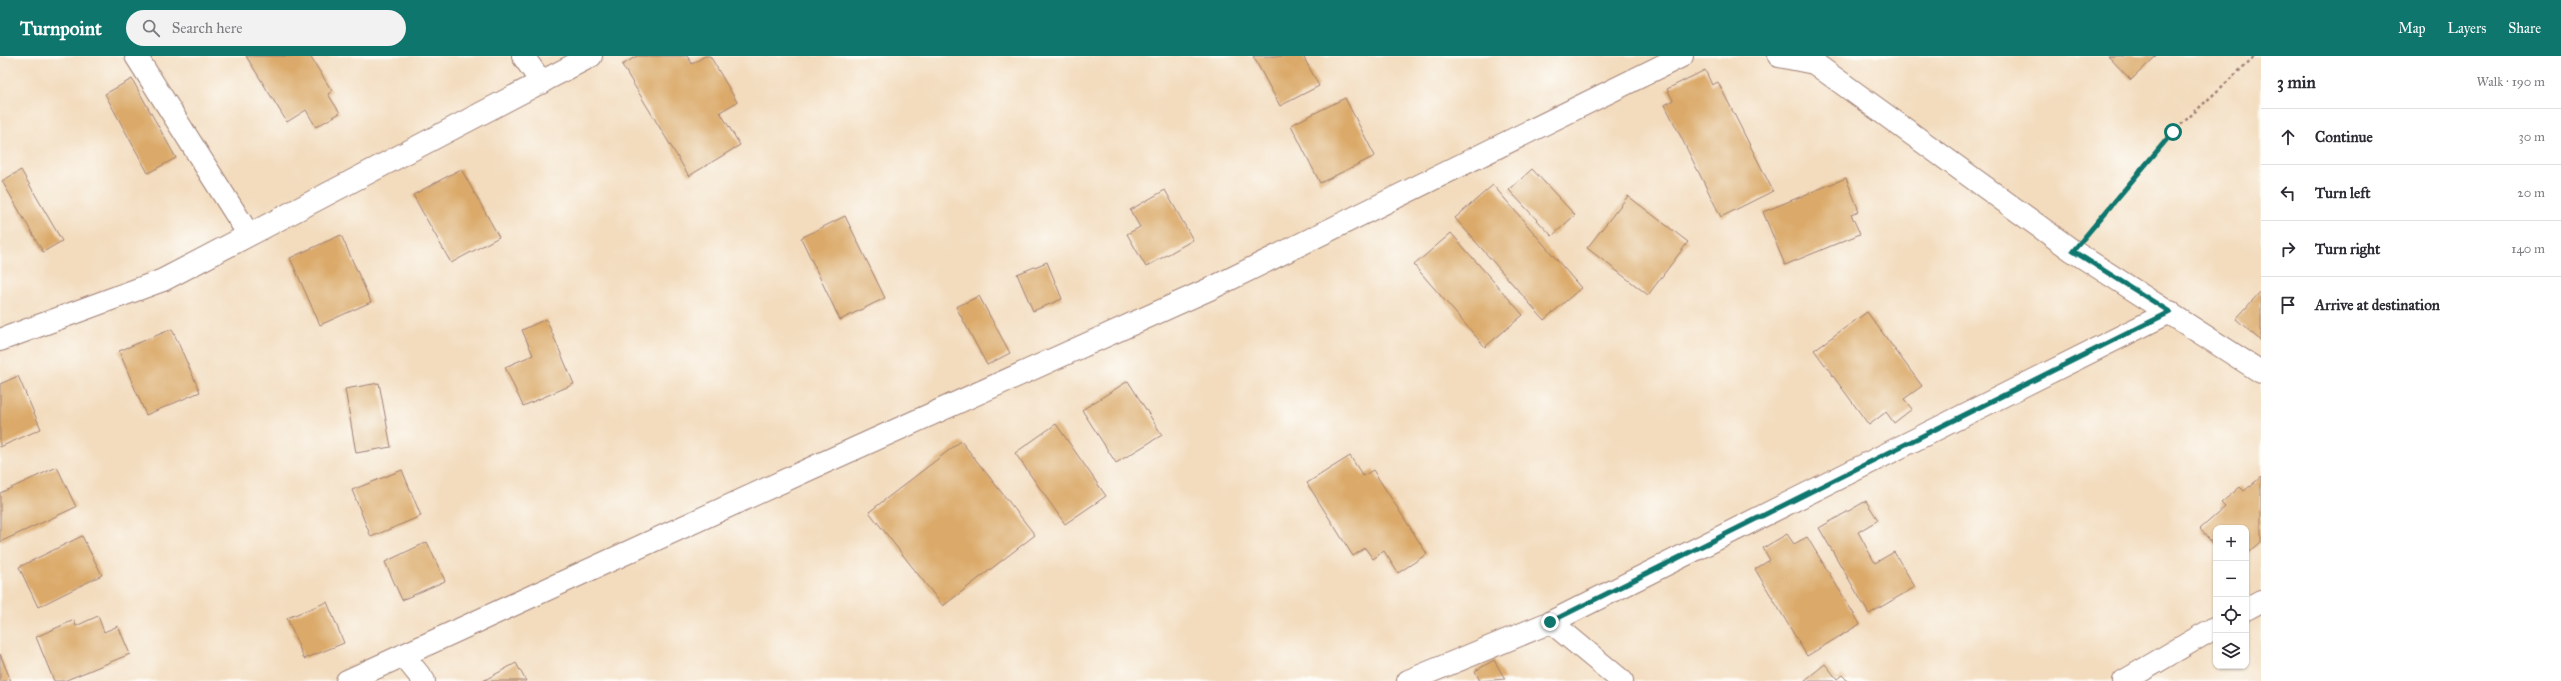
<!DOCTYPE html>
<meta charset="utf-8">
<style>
body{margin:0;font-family:"IM FELL Great Primer",serif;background:#f2f2f3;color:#2b2b33}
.controls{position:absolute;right:12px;bottom:12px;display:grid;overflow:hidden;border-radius:8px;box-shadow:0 1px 3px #0004}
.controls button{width:36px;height:36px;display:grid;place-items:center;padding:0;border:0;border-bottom:1px solid #e1e1e2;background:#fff;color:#2b2b33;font:20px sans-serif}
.stop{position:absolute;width:12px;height:12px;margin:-9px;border:3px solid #0f766e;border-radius:50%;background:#fff}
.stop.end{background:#0f766e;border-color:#fff;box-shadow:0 1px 4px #0008}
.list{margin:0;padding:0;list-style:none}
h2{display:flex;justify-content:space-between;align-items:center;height:52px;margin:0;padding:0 16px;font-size:17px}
h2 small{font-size:13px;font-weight:400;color:#7c7c81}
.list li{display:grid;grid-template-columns:26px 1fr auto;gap:12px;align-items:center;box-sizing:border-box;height:56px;padding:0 16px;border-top:1px solid #e1e1e2}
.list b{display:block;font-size:15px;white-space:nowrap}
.list em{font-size:13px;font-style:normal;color:#7c7c81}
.icon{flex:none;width:22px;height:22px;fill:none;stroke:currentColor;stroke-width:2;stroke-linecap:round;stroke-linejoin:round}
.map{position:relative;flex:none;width:2261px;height:625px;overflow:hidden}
header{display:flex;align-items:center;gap:24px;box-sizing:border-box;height:56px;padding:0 20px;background:#0f766e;color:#fff}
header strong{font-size:19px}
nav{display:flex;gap:22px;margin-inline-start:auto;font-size:14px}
.search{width:280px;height:36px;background:#f2f2f3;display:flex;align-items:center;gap:10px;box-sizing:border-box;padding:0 14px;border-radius:22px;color:#7c7c81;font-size:15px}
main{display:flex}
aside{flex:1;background:#fff}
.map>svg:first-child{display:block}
</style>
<header>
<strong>Turnpoint</strong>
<div class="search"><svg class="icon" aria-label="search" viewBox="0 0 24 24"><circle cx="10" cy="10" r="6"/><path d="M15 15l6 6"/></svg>Search here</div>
<nav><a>Map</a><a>Layers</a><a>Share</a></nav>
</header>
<main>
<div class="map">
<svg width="2261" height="625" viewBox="0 0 2261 625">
<rect width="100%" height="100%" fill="#fdfcf7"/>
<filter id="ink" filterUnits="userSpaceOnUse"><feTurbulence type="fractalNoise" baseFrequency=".025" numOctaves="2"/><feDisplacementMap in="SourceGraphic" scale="8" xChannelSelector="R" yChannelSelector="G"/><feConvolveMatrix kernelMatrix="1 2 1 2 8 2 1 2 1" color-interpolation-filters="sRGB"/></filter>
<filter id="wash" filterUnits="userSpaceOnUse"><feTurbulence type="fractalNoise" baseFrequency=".012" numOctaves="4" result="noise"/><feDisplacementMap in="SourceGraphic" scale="16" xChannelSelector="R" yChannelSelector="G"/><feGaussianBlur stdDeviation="0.9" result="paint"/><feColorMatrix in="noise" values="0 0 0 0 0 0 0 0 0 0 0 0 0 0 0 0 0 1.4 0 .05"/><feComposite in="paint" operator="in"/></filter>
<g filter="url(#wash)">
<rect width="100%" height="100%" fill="#f3dcbe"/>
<g id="blocks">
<!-- building -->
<path fill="#dbaa6b" d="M246,0H310L332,35L328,38L340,57L316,71L306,54L287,66Z
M637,0H687L692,8L705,0H710L737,46L720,56L740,89L689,120L622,9Z
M1253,0H1303L1319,30L1280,50Z
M2108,0H2156L2131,24Z
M1705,14L1712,29L1718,26L1773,135L1721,161L1665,49L1673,44L1667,33Z
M132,23L176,102L148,117L105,38Z
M1345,42L1375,100L1320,127L1291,69Z
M461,113L499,181L451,207L413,139Z
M1532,113L1575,159L1552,180L1509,134Z
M21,114L62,185L43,196L2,125Z
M1846,122L1859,155L1851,158L1860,178L1785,209L1763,156Z
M1493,129L1581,232L1544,264L1455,162Z
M1165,134L1193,184L1146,211L1127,178L1140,171L1130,154Z
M1628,140L1688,186L1648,239L1587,192Z
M845,160L885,242L840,264L801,182Z
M1451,177L1523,259L1485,291L1414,209Z
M341,179L371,246L320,269L290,202Z
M1047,206L1062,243L1033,255L1017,218Z
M2261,235V285L2236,263Z
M979,240L1010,297L987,309L956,251Z
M1867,256L1922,330L1904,343L1912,353L1894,367L1886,356L1869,369L1814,294Z
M546,263L574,328L523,350L505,311L533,299L522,274Z
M172,273L200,336L146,359L119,295Z
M18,320L41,373L0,391V328Z
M1128,325L1162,379L1116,407L1082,354Z
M379,327L391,391L356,397L345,333Z
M1056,368L1106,440L1065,468L1015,397Z
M961,385L1035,479L943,550L869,456Z
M1350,400L1363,420L1373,414L1427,498L1398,517L1384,495L1373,503L1365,492L1353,500L1307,427Z
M57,411L76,451L0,486V437Z
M402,414L421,460L371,481L352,434Z
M2261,421V486L2246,499V472H2216V491L2200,473L2225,451L2221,447L2240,431L2244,435Z
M1866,445L1878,464L1858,476L1875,507L1894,496L1915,531L1869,558L1819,472Z
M1787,478L1794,488L1807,481L1860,568L1807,600L1755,513L1770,504L1763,492Z
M82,480L102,519L38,551L19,511Z
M427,486L445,525L402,544L385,506Z
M327,546L344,587L304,603L287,562Z
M98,560L104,576L118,570L130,598L64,625H54L36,581L74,564L76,570Z
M0,598L11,625H0Z
M1494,604L1505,623L1480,625L1475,615Z
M516,607L526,625H483Z
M1825,608L1837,623L1842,619L1848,625H1804Z"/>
</g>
</g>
<g filter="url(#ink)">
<use href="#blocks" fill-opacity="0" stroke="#9e7e74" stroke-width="1"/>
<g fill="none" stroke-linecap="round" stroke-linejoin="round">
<!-- minor casing -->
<g stroke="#9e7e74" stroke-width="24">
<path id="minor" d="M136,0L249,179
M523,0L542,27
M1779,0L1814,7L2073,195L2261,316
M0,284L163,224L591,0
M2246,553L2261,545
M1551,566L1622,625
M403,599L424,625
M347,625L814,411L1214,231L1682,0
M1408,625L1551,566L2170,256
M2124,625L2216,571"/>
</g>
<!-- path -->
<path stroke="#9e7e74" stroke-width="2.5" stroke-dasharray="3 3" stroke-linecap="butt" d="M2091,173L2173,76L2255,0"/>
<!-- minor -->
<use href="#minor" stroke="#fff" stroke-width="22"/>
</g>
</g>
<g fill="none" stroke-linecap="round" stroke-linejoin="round" filter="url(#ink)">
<!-- route -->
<path stroke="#0f766e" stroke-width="5" d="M1550,566L2170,256L2073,195L2173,76"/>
</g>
</svg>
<div class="controls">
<button>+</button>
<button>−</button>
<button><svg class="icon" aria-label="locate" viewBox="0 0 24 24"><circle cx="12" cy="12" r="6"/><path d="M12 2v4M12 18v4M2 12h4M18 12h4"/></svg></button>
<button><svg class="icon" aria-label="layers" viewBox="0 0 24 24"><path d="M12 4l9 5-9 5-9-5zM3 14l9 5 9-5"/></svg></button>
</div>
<div class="stop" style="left:2173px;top:76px"></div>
<div class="stop end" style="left:1550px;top:566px"></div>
</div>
<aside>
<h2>3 min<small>Walk · 190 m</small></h2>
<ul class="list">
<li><svg class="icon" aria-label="ahead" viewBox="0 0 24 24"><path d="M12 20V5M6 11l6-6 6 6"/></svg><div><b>Continue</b></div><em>30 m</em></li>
<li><svg class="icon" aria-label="left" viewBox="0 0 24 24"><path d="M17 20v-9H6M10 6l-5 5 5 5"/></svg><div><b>Turn left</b></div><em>20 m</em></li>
<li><svg class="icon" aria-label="right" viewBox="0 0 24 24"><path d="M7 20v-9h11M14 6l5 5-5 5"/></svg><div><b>Turn right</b></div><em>140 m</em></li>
<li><svg class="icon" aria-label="arrive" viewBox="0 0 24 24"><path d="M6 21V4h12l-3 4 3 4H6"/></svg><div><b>Arrive at destination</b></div></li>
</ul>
</aside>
</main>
